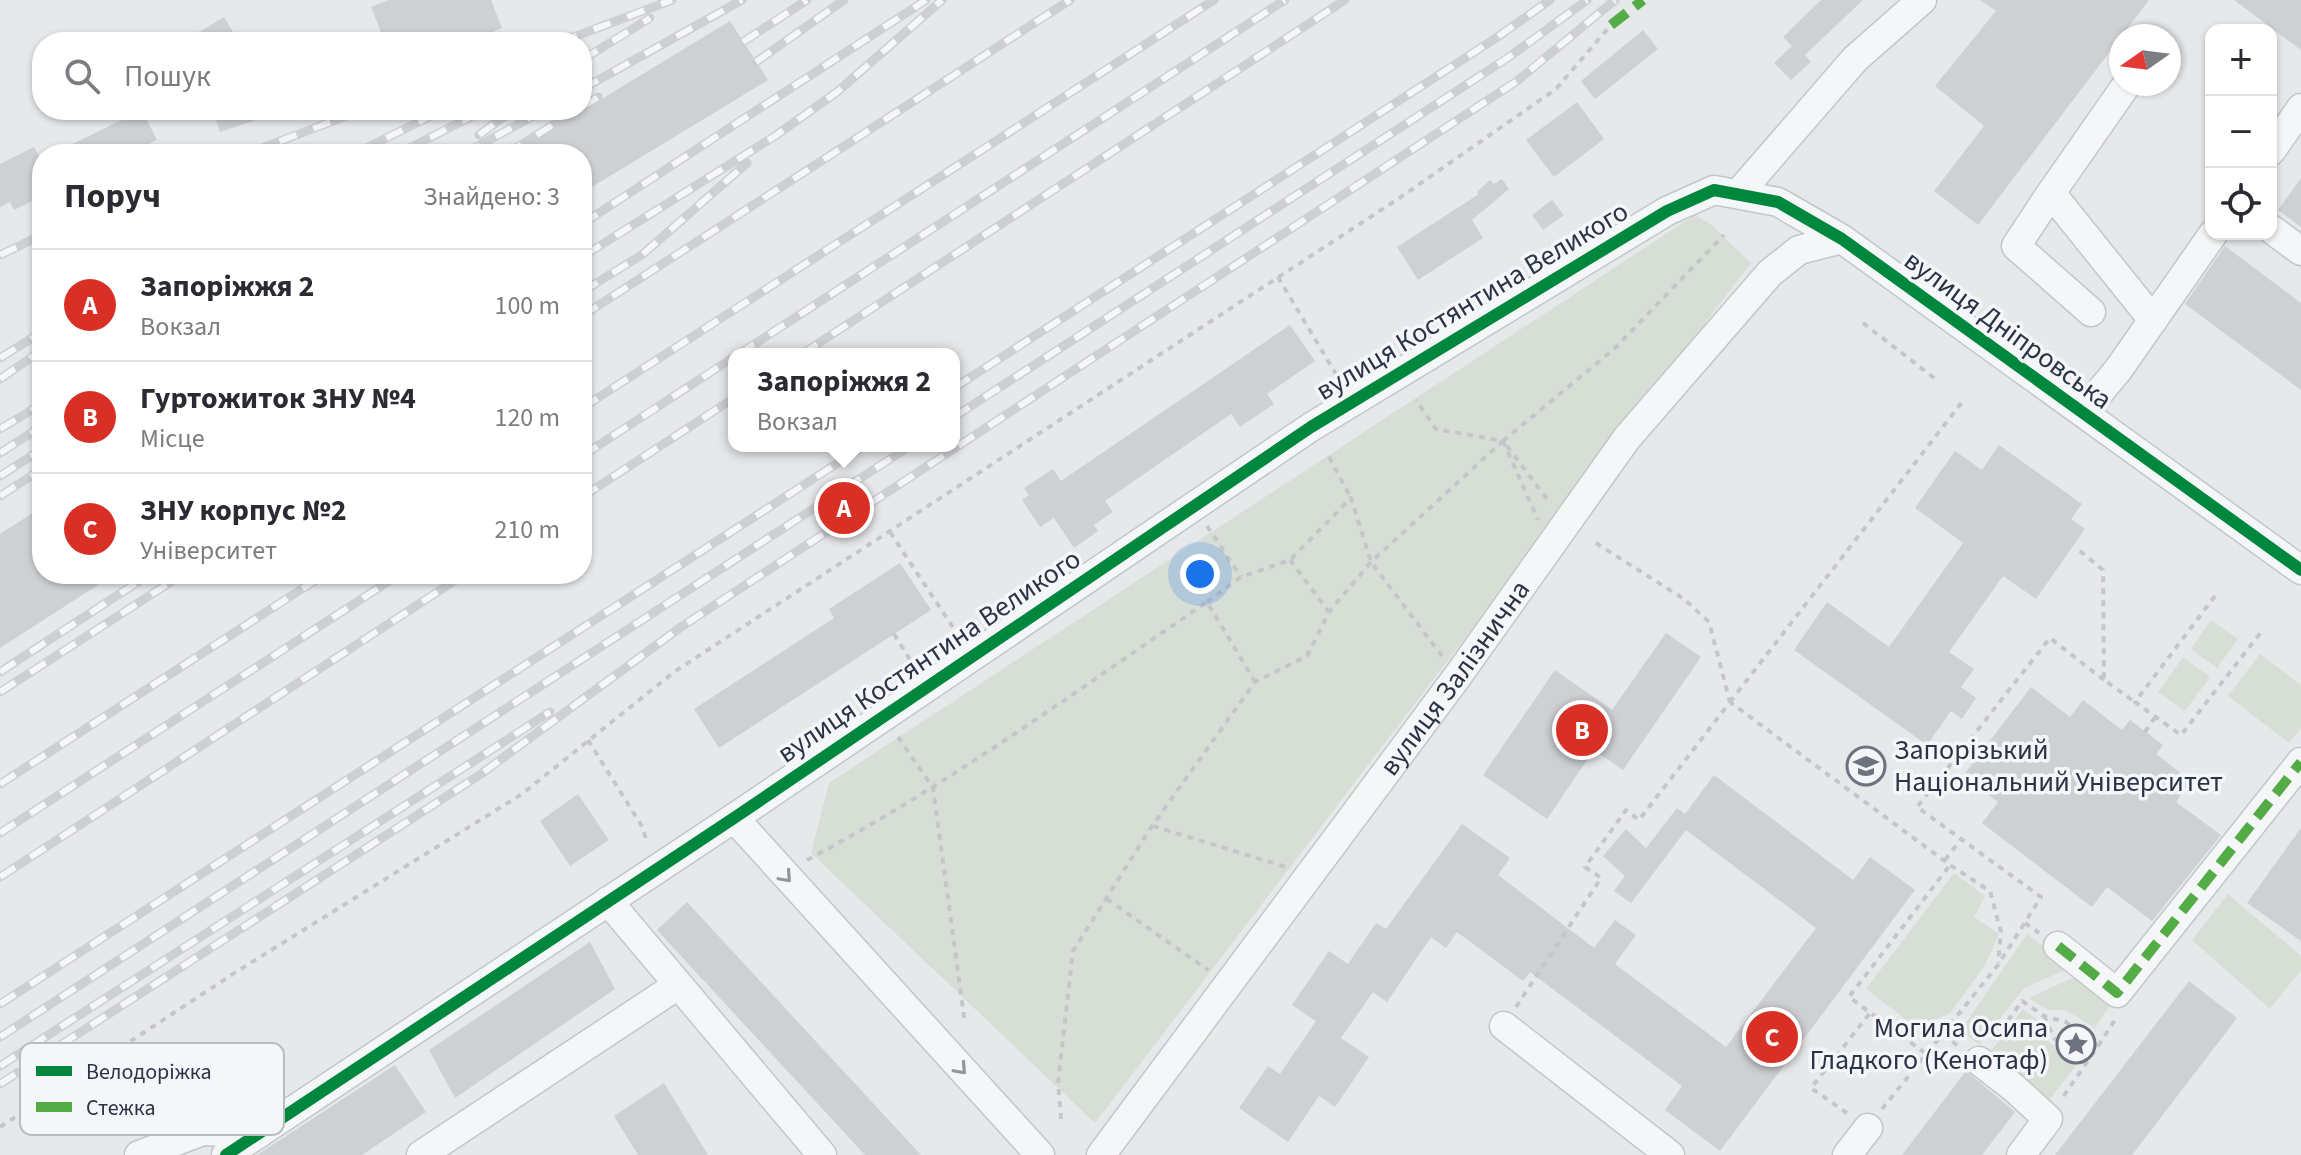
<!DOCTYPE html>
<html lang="uk">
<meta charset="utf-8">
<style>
body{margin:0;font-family:"Source Sans 3",sans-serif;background:#f7f7f7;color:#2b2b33}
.controls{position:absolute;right:24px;top:24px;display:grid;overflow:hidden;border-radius:16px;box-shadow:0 2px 6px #0004}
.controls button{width:72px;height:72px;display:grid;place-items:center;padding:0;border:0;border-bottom:2px solid #e1e1e2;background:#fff;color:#2b2b33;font:40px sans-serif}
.compass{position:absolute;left:2109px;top:24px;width:72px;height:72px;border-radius:50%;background:#fff;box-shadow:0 2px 6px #0004;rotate:256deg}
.you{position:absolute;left:1200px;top:574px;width:28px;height:28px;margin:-20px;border:6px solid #fff;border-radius:50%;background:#1a73e8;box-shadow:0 0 0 12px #1a73e833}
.badge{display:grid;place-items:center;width:52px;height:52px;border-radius:50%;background:#d93025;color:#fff;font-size:26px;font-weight:700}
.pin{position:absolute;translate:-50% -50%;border:4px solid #fff;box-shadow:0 2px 8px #0006}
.popup{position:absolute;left:728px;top:348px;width:232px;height:104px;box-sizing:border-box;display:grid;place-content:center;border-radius:16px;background:#fff;filter:drop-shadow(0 2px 6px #0005);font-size:26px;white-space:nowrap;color:#7c7c81}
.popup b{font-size:30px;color:#2b2b33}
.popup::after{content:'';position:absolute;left:50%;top:100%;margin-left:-16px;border:16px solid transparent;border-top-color:#fff}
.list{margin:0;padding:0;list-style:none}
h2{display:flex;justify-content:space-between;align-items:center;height:104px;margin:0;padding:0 32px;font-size:34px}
h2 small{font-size:26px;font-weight:400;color:#7c7c81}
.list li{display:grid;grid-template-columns:52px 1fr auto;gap:24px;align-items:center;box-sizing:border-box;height:112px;padding:0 32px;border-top:2px solid #e1e1e2}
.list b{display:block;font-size:30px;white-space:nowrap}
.list p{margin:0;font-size:26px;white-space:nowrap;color:#7c7c81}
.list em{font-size:26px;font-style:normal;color:#7c7c81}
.icon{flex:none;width:44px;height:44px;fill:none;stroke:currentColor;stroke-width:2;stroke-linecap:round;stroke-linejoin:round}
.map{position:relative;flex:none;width:2301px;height:1155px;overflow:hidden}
.search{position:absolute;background:#fff;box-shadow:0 2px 6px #0004;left:32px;top:32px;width:560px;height:88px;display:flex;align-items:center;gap:20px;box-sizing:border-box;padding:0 28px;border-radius:32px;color:#7c7c81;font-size:30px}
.panel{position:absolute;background:#fff;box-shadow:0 2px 6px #0004;left:32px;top:144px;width:560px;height:440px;border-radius:32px}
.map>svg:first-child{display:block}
</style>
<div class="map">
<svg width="2301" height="1155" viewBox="0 0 2301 1155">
<rect width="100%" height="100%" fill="#e6e8ea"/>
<!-- green -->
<path fill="#d6ded6" d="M1695,215L1710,224L1751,263L1095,1123L811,853L829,783Z
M2211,620L2238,639L2217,668L2191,649Z
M2260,654L2301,685V728L2289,743L2228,696Z
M2183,657L2210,677L2185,711L2158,692Z
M1954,873L1985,896L1974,917L1999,934L1984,967L1950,1013L1917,1028L1866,989Z
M2228,894L2301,956V970L2270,1009L2192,940Z
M2027,934L2072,967L2024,988L1979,1045L1961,1030Z
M2079,975L2114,999L2095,1028L2065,1010H2048L2029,998Z
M2023,1009L2039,1021L2042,1037L2078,1063L2046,1104L1985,1059Z"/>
<!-- building -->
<path fill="#ced0d3" d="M389,0H491L502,28L467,42H385L371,7Z
M1821,0H1863L1805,55L1811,62L1791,80L1774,63L1792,46L1783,37Z
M1980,0H2149L1978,225L1934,191L1984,126L1935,86L1996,11Z
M2234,0H2301V50Z
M224,17L239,42H183Z
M730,21L768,80L582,193V154H511Z
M1643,30L1658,49L1595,99L1581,81Z
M1577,102L1604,139L1554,177L1526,140Z
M142,110L157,140L128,154H52Z
M213,110H273L274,114L220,132Z
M34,147L42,162V196L14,210L10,202L0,207V164Z
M2301,178V227L2278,210Z
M1502,179L1509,189L1472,220L1483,238L1418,280L1397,247L1479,194L1477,192L1490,180L1494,184Z
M1552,200L1564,215L1543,230L1532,215Z
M2225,246L2301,303V390L2185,304Z
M1290,325L1315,361L1267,394L1274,404L1240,427L1231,414L1105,501L1113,512L1094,525L1098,531L1074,548L1054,518L1040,527L1022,500L1029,495L1024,488L1053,469L1061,481Z
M1999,445L2082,504L2071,519L2085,529L2036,599L2003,576L1949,652L1974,669L1961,687L1976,698L1962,719L1951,711L1927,745L1794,650L1827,602L1889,647L1963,543L1915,508L1955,451L1982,470Z
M42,507V574H115L0,648V534Z
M900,563L931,610L719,748L694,709L834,618L829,609Z
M1666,633L1701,657L1623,770L1594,750L1547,819L1483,775L1555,670L1612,710Z
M2031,687L2070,717L2083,700L2122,730L2130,720L2163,745L2156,754L2191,781L2176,802L2221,835L2152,921L2107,887L2092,907L1982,823L1998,802L1963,776Z
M1714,775L1853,880L1870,857L1915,890L1720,1151L1665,1110L1682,1086L1530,972L1523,981L1457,932L1446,948L1431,937L1387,1002L1373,992L1341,1038L1369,1057L1335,1107L1319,1096L1288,1142L1239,1108L1268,1066L1280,1074L1316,1021L1292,1005L1329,951L1348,964L1376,923L1386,929L1462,824L1510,858L1498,875L1594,948L1615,920L1636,935L1615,964L1726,1047L1816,928L1686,830L1631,903L1614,891L1625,876L1603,856L1626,829L1646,848L1677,808L1685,814Z
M578,794L609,840L570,866L540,821Z
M2301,828V941L2247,903Z
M687,902L921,1155H865L657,930Z
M590,942L615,989L455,1098L429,1050Z
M2189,981L2237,1018L2132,1155H2055Z
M395,1065L426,1112L362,1155H257Z
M1966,1071L2015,1112L1982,1155H1902Z
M664,1083L708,1155H638L614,1116Z"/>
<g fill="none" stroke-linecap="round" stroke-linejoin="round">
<!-- minor casing -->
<g stroke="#c4c6c8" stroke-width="31">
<g id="minor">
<path d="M2271,151L2301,108"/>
<path d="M2051,193L2125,87"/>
<path d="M1738,194L1855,59L1922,0"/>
<path d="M2271,229L2301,251"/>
<path d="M2091,312L2016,246L2051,193L2153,320"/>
<path d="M2098,394L2118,370L2213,234"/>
<path d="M734,818L1040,1155"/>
<path d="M608,901L822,1155"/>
<path d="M2058,946L2117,993L2301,762"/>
<path d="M1504,1026L1670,1155"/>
<path d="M1979,1061L2014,1088L2048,1119L2021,1155"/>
<path d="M139,1155L203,1131L258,1134"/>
<path d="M226,1155L734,818L1311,427L1667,211L1714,190L1778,202L1842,239L2301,570"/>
<path d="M421,1155L678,985"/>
<path id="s1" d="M1101,1155L1457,677L1627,438L1770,273L1799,250L1842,239"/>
<path d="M1847,1155L1868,1128"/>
</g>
</g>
<!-- path -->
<path stroke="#c5c6ca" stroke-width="4" stroke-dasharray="6 6" stroke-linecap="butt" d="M1278,277L1340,381
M1863,323L1938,381
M1503,441L1614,349L1724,235
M1503,441L1538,520
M1507,446L1550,503
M1329,457L1351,498
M1207,526L1241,577
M890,532L958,635
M1596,543L1684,599L1709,622L1730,702
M2080,551L2103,570L2104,680L2135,702
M1290,560L1329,612
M2215,596L2135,702L2181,735L2262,631
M1207,602L1241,577L1290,560L1351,498L1371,562L1442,656
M894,634L914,666
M1730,702L1963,401
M2145,732L2156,716
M898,737L933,788L965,1024
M588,740L643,828L647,844
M1153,826L1286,867
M807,860C947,786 1076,691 1207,602L1255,682
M1945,860L1961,839
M1107,899L1208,970
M2025,923L2039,933
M1516,1007L1601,878L1585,867L1626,810L1639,820L1730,702L1950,865L1990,891L2001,932L1998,963
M2044,1016L2054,1038L2086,1064
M1943,1034L1958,1046
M1994,1040L2022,1001L2044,1016L2066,1022L2098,1046L2063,1097
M2098,1046L2117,1017
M1925,1053L1849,997L1950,865
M1882,1109L1998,965L2041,897L1917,807L2050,638L2104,680
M1847,1113L1811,1088L1870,1013
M1061,1119L1058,1082L1073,951L1152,826L1255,682L1307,656L1329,612L1371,562L1503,441L1436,429L1416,400
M0,1127L236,972L522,794L674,672L1398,199L1556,89L1611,25"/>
<!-- minor -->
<use href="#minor" stroke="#f5f6f7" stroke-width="28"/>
<!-- rail casing -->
<g stroke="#cecfd2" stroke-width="9">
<path id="rail" d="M560,42L672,0
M743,42L807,0
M582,60L650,18
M756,62L844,0
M582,89L742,0
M582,107L598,97
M479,135L513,110
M246,154L362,110
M354,154L443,110
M398,154L484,110
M464,154L544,110
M506,154L577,110
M582,224L926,0
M0,255L42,235
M585,255L775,136L837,92L942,0
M582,292L643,254L747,163
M582,316L1070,0
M739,354L1285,0
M802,354L1345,0
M0,358L42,332
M0,379L42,350
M954,388L1496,38L1550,0
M582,408L1214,0
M954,417L1509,57L1587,0
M0,429L42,404
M0,453L42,426
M582,456L734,357
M0,476L42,449
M0,496L42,469
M582,497L734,398
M0,672L150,574
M0,692L183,574
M0,784L325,574
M0,833L400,574
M0,877L465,574
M0,1004L864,446
M0,1037L910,446
M0,1066L550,712
M0,1084L481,774L681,627L1517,81L1615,0"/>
</g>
<!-- rail -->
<use href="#rail" stroke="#f4f6f9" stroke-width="6" stroke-dasharray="18" stroke-linecap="butt"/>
<!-- quiet -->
<path stroke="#54ac47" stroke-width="10" stroke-dasharray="20 10" stroke-linecap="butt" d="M1611,25L1643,0
M2058,946L2117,993L2301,762"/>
<!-- cycleway casing -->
<g stroke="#f4f6f9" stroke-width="17">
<path id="cycleway" d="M226,1155L734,818L1311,427L1667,211L1714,190L1778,202L1842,239L2301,570"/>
</g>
<!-- cycleway -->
<use href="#cycleway" stroke="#00873e" stroke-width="12"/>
</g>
<!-- one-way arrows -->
<defs><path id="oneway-chevron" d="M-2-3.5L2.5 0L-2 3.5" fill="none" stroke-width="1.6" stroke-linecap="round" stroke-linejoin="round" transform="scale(2)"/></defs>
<g stroke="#90959e">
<use href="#oneway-chevron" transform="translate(786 877) rotate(48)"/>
<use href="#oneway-chevron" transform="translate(961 1069) rotate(48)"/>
</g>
<!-- icons -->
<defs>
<g id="university-ring" transform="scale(2)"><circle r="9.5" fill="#f4f6f9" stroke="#6c737f" stroke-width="1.5"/><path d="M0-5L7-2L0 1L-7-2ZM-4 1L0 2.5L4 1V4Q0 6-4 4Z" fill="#6c737f"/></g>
<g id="sight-ring" transform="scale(2)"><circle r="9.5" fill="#f4f6f9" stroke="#6c737f" stroke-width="1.5"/><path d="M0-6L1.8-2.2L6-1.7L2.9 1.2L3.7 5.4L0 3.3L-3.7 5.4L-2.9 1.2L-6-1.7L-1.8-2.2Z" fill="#6c737f"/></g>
</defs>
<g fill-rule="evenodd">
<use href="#university-ring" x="1866" y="766"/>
<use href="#sight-ring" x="2076" y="1044"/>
</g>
<g text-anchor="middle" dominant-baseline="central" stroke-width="7" stroke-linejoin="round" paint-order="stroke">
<!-- street labels -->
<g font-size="28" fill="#2b3445" stroke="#f4f6f9">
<text transform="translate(1472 301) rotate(-31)">вулиця Костянтина Великого</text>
<text transform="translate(2008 330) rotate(36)">вулиця Дніпровська</text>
<text transform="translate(929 656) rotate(-34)">вулиця Костянтина Великого</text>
<text stroke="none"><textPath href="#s1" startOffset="594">вулиця Залізнична</textPath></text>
</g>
<!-- poi labels -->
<g font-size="28" fill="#2b3445" stroke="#f4f6f9" text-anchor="start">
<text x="1894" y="750">Запорізький<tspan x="1894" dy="32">Національний Університет</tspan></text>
<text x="2048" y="1028" text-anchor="end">Могила Осипа<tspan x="2048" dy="32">Гладкого (Кенотаф)</tspan></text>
</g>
</g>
<!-- legend -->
<rect x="20" y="1043" width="264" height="92" rx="12" fill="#f4f6f9" stroke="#b8bcc3" stroke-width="2"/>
<rect x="36" y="1066" width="36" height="10" fill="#00873e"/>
<rect x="36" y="1102" width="36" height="10" fill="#54ac47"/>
<g font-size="22" fill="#2b3445">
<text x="86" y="1079">Велодоріжка</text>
<text x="86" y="1115">Стежка</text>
</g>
</svg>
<div class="controls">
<button>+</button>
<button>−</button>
<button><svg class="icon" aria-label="locate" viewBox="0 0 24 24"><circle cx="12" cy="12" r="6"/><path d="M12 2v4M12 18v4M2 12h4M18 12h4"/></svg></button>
</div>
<svg class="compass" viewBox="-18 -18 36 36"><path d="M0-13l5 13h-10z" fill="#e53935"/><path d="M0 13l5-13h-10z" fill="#7c7c81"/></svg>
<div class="you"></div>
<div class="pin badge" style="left:844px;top:508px">A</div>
<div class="popup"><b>Запоріжжя 2</b>Вокзал</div>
<div class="pin badge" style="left:1582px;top:730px">B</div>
<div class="pin badge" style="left:1772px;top:1037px">C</div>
<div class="search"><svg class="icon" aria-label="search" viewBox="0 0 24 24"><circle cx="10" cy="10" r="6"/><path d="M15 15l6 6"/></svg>Пошук</div>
<section class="panel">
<h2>Поруч<small>Знайдено: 3</small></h2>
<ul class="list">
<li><span class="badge">A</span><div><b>Запоріжжя 2</b><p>Вокзал</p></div><em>100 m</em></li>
<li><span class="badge">B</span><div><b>Гуртожиток ЗНУ №4</b><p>Місце</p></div><em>120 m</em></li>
<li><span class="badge">C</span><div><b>ЗНУ корпус №2</b><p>Університет</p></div><em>210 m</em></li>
</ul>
</section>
</div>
